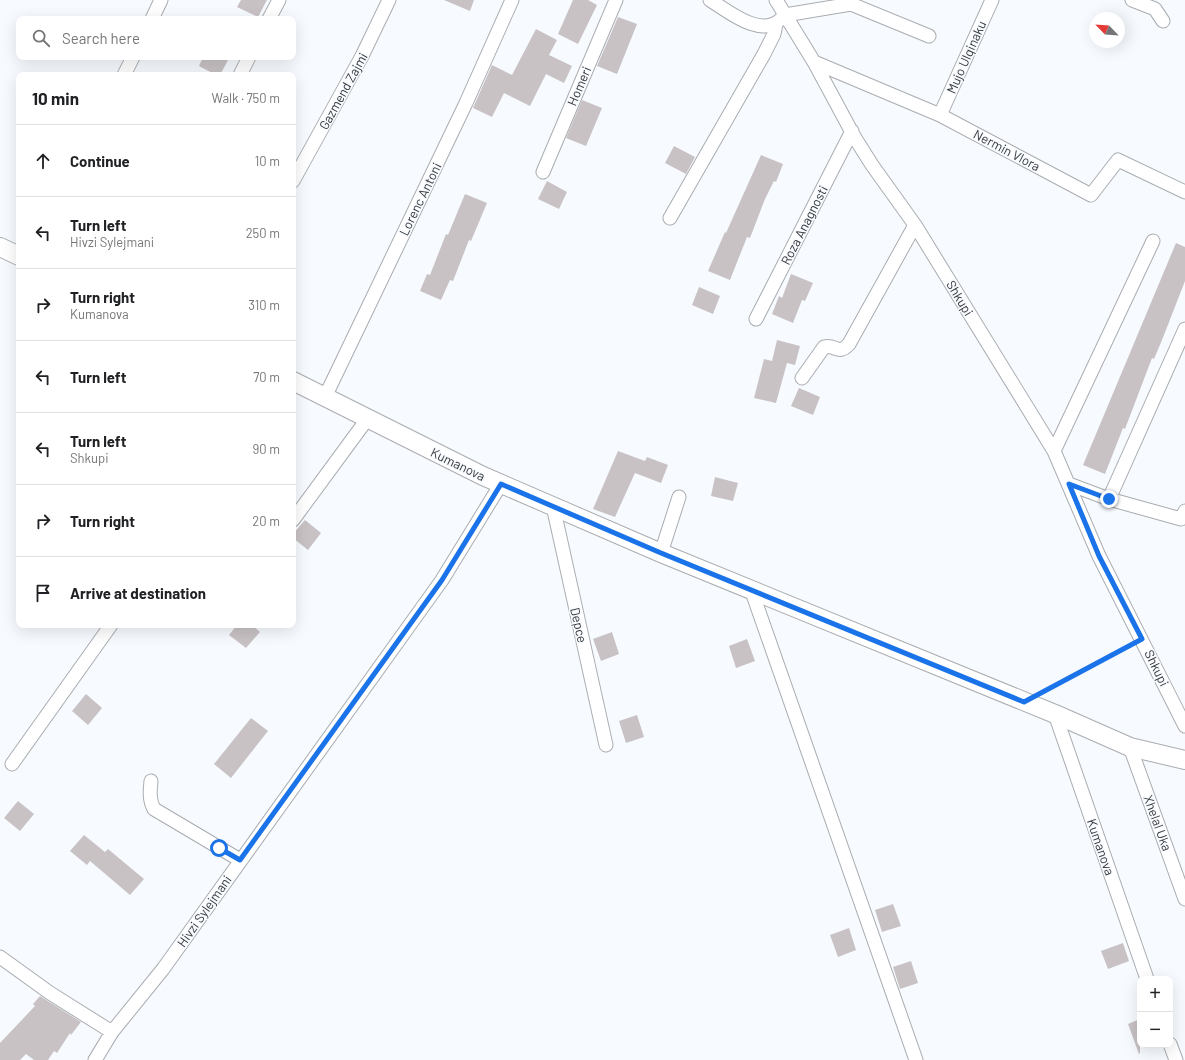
<!DOCTYPE html>
<meta charset="utf-8">
<style>
body{margin:0;font-family:Barlow,sans-serif;background:#f6f6f6;color:#202124}
.controls{position:absolute;right:12px;bottom:12px;display:grid;overflow:hidden;border-radius:8px;box-shadow:0 4px 16px #0002}
.controls button{width:36px;height:36px;display:grid;place-items:center;padding:0;border:0;border-bottom:1px solid #e0e0e0;background:#fff;color:#202124;font:20px sans-serif}
.compass{position:absolute;left:1089px;top:12px;width:36px;height:36px;border-radius:50%;background:#fff;box-shadow:0 4px 16px #0002;rotate:295deg}
.stop{position:absolute;width:12px;height:12px;margin:-9px;border:3px solid #1a73e8;border-radius:50%;background:#fff}
.stop.end{background:#1a73e8;border-color:#fff;box-shadow:0 1px 4px #0008}
.list{margin:0;padding:0;list-style:none}
h2{display:flex;justify-content:space-between;align-items:center;height:52px;margin:0;padding:0 16px;font-size:17px}
h2 small{font-size:13px;font-weight:400;color:#757577}
.list li{display:grid;grid-template-columns:26px 1fr auto;gap:12px;align-items:center;box-sizing:border-box;height:72px;padding:0 16px;border-top:1px solid #e0e0e0}
.list b{display:block;font-size:15px;white-space:nowrap}
.list p{margin:0;font-size:13px;white-space:nowrap;color:#757577}
.list em{font-size:13px;font-style:normal;color:#757577}
.icon{flex:none;width:22px;height:22px;fill:none;stroke:currentColor;stroke-width:2;stroke-linecap:round;stroke-linejoin:round}
.map{position:relative;flex:none;width:1185px;height:1060px;overflow:hidden}
.search{position:absolute;background:#fff;box-shadow:0 4px 16px #0002;left:16px;top:16px;width:280px;height:44px;display:flex;align-items:center;gap:10px;box-sizing:border-box;padding:0 14px;border-radius:8px;color:#757577;font-size:15px}
.panel{position:absolute;background:#fff;box-shadow:0 4px 16px #0002;left:16px;top:72px;width:280px;height:556px;border-radius:8px}
.map>svg:first-child{display:block}
</style>
<div class="map">
<svg width="1185" height="1060" viewBox="0 0 1185 1060">
<rect width="100%" height="100%" fill="#f7faff"/>
<!-- building -->
<path fill="#c8c2c4" d="M241,0H267L258,17L237,7Z
M444,0H474L470,11Z
M573,0H588L597,5L578,44L558,34Z
M618,17L637,24L617,74L597,66Z
M536,29L557,40L549,55L572,66L564,83L546,74L530,106L504,93L492,117L473,108L492,65L512,75Z
M203,57H223L228,60L220,75H216L199,66Z
M582,100L602,108L586,146L566,138Z
M674,146L695,157L686,174L665,163Z
M761,155L783,164L776,182L774,181L765,199L750,238L747,237L730,280L708,271L725,232L726,233Z
M547,181L567,192L559,209L538,199Z
M465,194L487,203L471,241L469,240L453,281L450,280L441,300L420,291L427,274L430,275L446,234L448,235Z
M1176,243L1185,247V281L1162,340L1154,359L1152,358L1125,429L1123,428L1105,474L1083,465Z
M791,274L813,283L805,301L802,300L793,323L772,314L779,296L782,298Z
M699,287L720,296L713,314L692,305Z
M777,340L800,346L795,365L787,363L776,403L754,398L764,359L772,361Z
M799,388L820,397L813,415L791,406Z
M618,451L645,461L647,457L668,465L661,483L635,473L615,517L593,509Z
M715,477L738,483L733,501L711,496Z
M305,520L321,533L308,550L293,538V534Z
M237,625H252L260,632L246,648L229,635Z
M612,632L619,654L601,661L593,639Z
M747,639L755,661L736,668L729,646Z
M86,694L102,708L88,725L72,711Z
M637,715L644,737L626,743L619,721Z
M251,718L268,731L231,778L214,764Z
M18,801L34,814L20,831L4,818Z
M84,835L105,852L108,849L144,879L130,895L90,861L87,865L70,851Z
M893,904L901,926L882,932L875,910Z
M849,928L856,950L838,957L830,935Z
M1123,943L1129,961L1108,969L1101,951Z
M911,961L918,983L900,989L893,967Z
M40,996L81,1022L71,1035L70,1033L57,1053L54,1051L48,1060H34L26,1054L20,1060H0V1043L35,1006L33,1004Z
M1140,1019V1053L1139,1054L1128,1024Z"/>
<g fill="none" stroke-linecap="round" stroke-linejoin="round">
<!-- street casing -->
<g stroke="#a9acb0" stroke-width="15">
<path id="street" d="M710,0C728,11 761,39 781,19
M776,0L814,62L855,138L872,165L915,225L1054,451L1099,556L1185,726
M1132,0L1155,9L1163,21
M785,15L851,4L929,36
M152,19L161,0
M269,19L279,0
M814,62L940,115L1091,195L1118,160L1185,192
M124,75L133,57
M240,75L249,57
M940,115L992,0
M543,172L616,0
M293,181L362,56L389,0
M670,218L764,54L774,34L776,24
M756,319L852,131
M802,378L824,347C836,344 838,356 849,344L915,225
M325,397L466,103L512,0
M1054,451L1153,241
M1069,484L1109,499L1181,519L1185,511
M1109,499L1185,329
M553,506L606,745
M293,520L368,418
M661,553L679,497
M751,589L916,1060
M1055,714L1147,979
M1130,747L1185,899
M12,764L111,625
M151,781C150,791 149,800 154,809L240,860
M0,957L50,993L112,1032
M1170,1044L1176,1060
M95,1060L112,1032L163,969L442,580L501,484"/>
</g>
<!-- secondary casing -->
<g stroke="#a9acb0" stroke-width="20">
<path id="secondary" d="M0,247L19,256
M293,381L483,476L661,553L1055,714L1130,747L1185,760"/>
</g>
<!-- path -->
<path stroke="#8d8f93" stroke-width="2" stroke-dasharray="2 2" stroke-linecap="butt" d="M1041,693L1131,645"/>
<!-- street -->
<use href="#street" stroke="#fff" stroke-width="13"/>
<!-- secondary -->
<use href="#secondary" stroke="#fff" stroke-width="18"/>
</g>
<g fill="none" stroke-linecap="round" stroke-linejoin="round">
<!-- route -->
<path stroke="#1a73e8" stroke-width="5" d="M219,848L240,860L442,580L501,484L661,553L1024,702L1142,639L1099,556L1069,484L1109,499"/>
</g>
<g text-anchor="middle" dominant-baseline="central" stroke-width="3" stroke-linejoin="round" paint-order="stroke">
<!-- street labels -->
<g font-size="13" fill="#363739" stroke="#f7faff">
<text transform="translate(966 57) rotate(-66)">Mujo Ulqinaku</text>
<text transform="translate(579 86) rotate(-67)">Homeri</text>
<text transform="translate(343 91) rotate(-61)">Gazmend Zajmi</text>
<text transform="translate(1007 150) rotate(28)">Nermin Vlora</text>
<text transform="translate(420 199) rotate(-64)">Lorenc Antoni</text>
<text transform="translate(804 225) rotate(-63)">Roza Anagnosti</text>
<text transform="translate(960 298) rotate(59)">Shkupi</text>
<text transform="translate(458 464) rotate(26)">Kumanova</text>
<text transform="translate(579 625) rotate(77)">Depce</text>
<text transform="translate(1157 668) rotate(64)">Shkupi</text>
<text transform="translate(1158 823) rotate(70)">Xhelal Uka</text>
<text transform="translate(1101 847) rotate(71)">Kumanova</text>
<text transform="translate(204 911) rotate(-55)">Hivzi Sylejmani</text>
</g>
</g>
</svg>
<div class="controls">
<button>+</button>
<button>−</button>
</div>
<svg class="compass" viewBox="-18 -18 36 36"><path d="M0-13l5 13h-10z" fill="#e53935"/><path d="M0 13l5-13h-10z" fill="#757577"/></svg>
<div class="stop" style="left:219px;top:848px"></div>
<div class="stop end" style="left:1109px;top:499px"></div>
<div class="search"><svg class="icon" aria-label="search" viewBox="0 0 24 24"><circle cx="10" cy="10" r="6"/><path d="M15 15l6 6"/></svg>Search here</div>
<section class="panel">
<h2>10 min<small>Walk · 750 m</small></h2>
<ul class="list">
<li><svg class="icon" aria-label="ahead" viewBox="0 0 24 24"><path d="M12 20V5M6 11l6-6 6 6"/></svg><div><b>Continue</b></div><em>10 m</em></li>
<li><svg class="icon" aria-label="left" viewBox="0 0 24 24"><path d="M17 20v-9H6M10 6l-5 5 5 5"/></svg><div><b>Turn left</b><p>Hivzi Sylejmani</p></div><em>250 m</em></li>
<li><svg class="icon" aria-label="right" viewBox="0 0 24 24"><path d="M7 20v-9h11M14 6l5 5-5 5"/></svg><div><b>Turn right</b><p>Kumanova</p></div><em>310 m</em></li>
<li><svg class="icon" aria-label="left" viewBox="0 0 24 24"><path d="M17 20v-9H6M10 6l-5 5 5 5"/></svg><div><b>Turn left</b></div><em>70 m</em></li>
<li><svg class="icon" aria-label="left" viewBox="0 0 24 24"><path d="M17 20v-9H6M10 6l-5 5 5 5"/></svg><div><b>Turn left</b><p>Shkupi</p></div><em>90 m</em></li>
<li><svg class="icon" aria-label="right" viewBox="0 0 24 24"><path d="M7 20v-9h11M14 6l5 5-5 5"/></svg><div><b>Turn right</b></div><em>20 m</em></li>
<li><svg class="icon" aria-label="arrive" viewBox="0 0 24 24"><path d="M6 21V4h12l-3 4 3 4H6"/></svg><div><b>Arrive at destination</b></div></li>
</ul>
</section>
</div>
